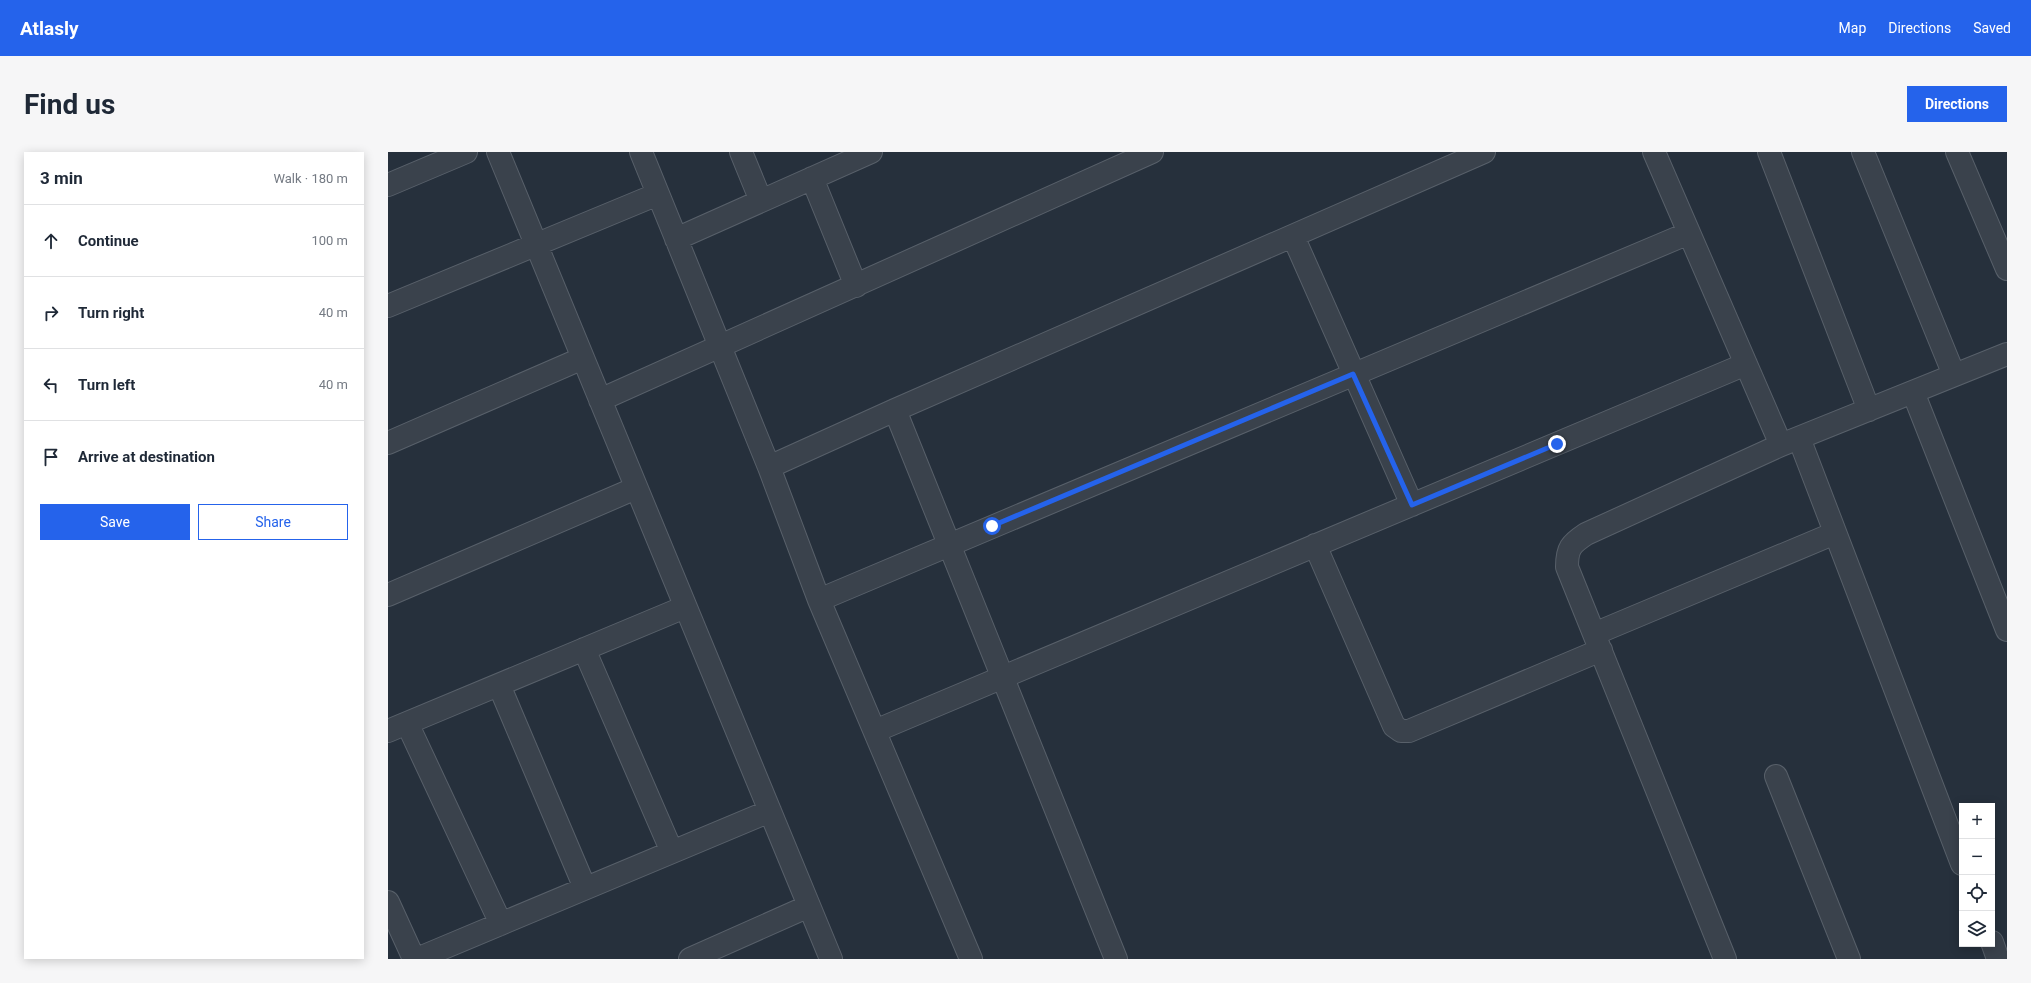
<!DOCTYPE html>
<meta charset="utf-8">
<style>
body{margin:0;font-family:Roboto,sans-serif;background:#f6f6f7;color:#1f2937}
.controls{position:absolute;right:12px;bottom:12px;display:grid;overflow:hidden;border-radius:0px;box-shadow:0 2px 10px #0003}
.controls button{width:36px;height:36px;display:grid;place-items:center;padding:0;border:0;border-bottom:1px solid #e0e1e3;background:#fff;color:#1f2937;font:20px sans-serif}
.stop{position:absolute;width:12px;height:12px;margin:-9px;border:3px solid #2563eb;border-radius:50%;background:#fff}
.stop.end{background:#2563eb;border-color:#fff;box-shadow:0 1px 4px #0008}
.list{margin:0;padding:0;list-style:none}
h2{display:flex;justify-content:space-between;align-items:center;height:52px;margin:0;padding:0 16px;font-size:17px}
h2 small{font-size:13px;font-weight:400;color:#747a83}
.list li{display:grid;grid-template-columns:26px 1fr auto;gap:12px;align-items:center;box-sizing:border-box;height:72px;padding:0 16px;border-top:1px solid #e0e1e3}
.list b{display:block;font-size:15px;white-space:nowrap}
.list em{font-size:13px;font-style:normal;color:#747a83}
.actions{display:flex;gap:8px;padding:12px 16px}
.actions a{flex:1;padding:9px 0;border:1px solid #2563eb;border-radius:0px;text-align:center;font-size:14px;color:#2563eb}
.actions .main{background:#2563eb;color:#fff}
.icon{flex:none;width:22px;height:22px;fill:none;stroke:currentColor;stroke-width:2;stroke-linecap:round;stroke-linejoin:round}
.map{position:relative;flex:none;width:1619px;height:807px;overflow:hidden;border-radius:0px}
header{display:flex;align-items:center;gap:24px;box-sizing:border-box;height:56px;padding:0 20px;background:#2563eb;color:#fff}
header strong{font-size:19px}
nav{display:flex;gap:22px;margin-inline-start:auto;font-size:14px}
.intro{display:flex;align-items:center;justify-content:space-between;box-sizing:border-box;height:96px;padding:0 24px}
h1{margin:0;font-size:28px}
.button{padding:10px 18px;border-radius:0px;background:#2563eb;color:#fff;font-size:14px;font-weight:700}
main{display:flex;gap:24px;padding:0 24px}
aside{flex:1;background:#fff;border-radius:0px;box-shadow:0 2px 10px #0003}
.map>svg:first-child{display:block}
</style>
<header>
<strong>Atlasly</strong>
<nav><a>Map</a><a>Directions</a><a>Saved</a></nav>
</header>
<div class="intro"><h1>Find us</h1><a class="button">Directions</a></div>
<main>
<aside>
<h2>3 min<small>Walk · 180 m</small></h2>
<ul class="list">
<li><svg class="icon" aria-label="ahead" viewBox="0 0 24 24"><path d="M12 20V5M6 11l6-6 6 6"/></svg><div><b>Continue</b></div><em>100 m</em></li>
<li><svg class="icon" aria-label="right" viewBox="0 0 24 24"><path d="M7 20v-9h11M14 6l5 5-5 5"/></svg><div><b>Turn right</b></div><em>40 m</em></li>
<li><svg class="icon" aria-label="left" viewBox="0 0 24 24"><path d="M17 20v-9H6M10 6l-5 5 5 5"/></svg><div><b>Turn left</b></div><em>40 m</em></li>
<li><svg class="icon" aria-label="arrive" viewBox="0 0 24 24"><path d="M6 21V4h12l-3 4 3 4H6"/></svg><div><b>Arrive at destination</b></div></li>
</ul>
<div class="actions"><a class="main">Save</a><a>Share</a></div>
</aside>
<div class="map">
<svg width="1619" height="807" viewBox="0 0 1619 807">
<rect width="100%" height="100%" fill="#26303c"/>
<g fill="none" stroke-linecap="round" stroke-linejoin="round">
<!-- street casing -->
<g stroke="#58606a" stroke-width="24">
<path id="street" d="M110,0L443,807
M253,0L381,315L431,448L583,807
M353,0L373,49
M1266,0L1393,293
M1381,0L1481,258
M1475,0L1566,223
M1569,0L1619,117
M424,26L468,134
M0,33L78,0
M905,84L1024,353
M288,87L483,0
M0,154L270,42
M1525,240L1619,478
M212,248L764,0
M507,258L728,807
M1411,286L1574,712
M0,291L195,206
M381,315L507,258L1096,0
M927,393L1006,574L1013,579H1021L1213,498
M0,443L248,336
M431,448L1301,81
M1206,482L1447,381
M196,497L284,700
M111,533L197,736
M19,571L113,772
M0,579L297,455
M487,579L1358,212
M1388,624L1461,807
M0,750L26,807
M1604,790L1610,807
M29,807L382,659
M302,807L421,754
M1337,807L1179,415C1179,396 1183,392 1198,382L1393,293L1619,202"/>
</g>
<!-- street -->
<use href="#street" stroke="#3a424c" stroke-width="22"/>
</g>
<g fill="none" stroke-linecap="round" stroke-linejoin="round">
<!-- route -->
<path stroke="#2563eb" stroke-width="5" d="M604,374L965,222L1024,353L1169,292"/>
</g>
</svg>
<div class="controls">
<button>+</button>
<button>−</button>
<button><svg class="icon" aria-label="locate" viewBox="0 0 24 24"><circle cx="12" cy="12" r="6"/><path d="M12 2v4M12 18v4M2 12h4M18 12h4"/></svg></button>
<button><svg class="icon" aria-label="layers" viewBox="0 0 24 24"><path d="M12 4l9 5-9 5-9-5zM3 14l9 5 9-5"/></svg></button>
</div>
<div class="stop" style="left:604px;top:374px"></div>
<div class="stop end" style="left:1169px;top:292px"></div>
</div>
</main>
